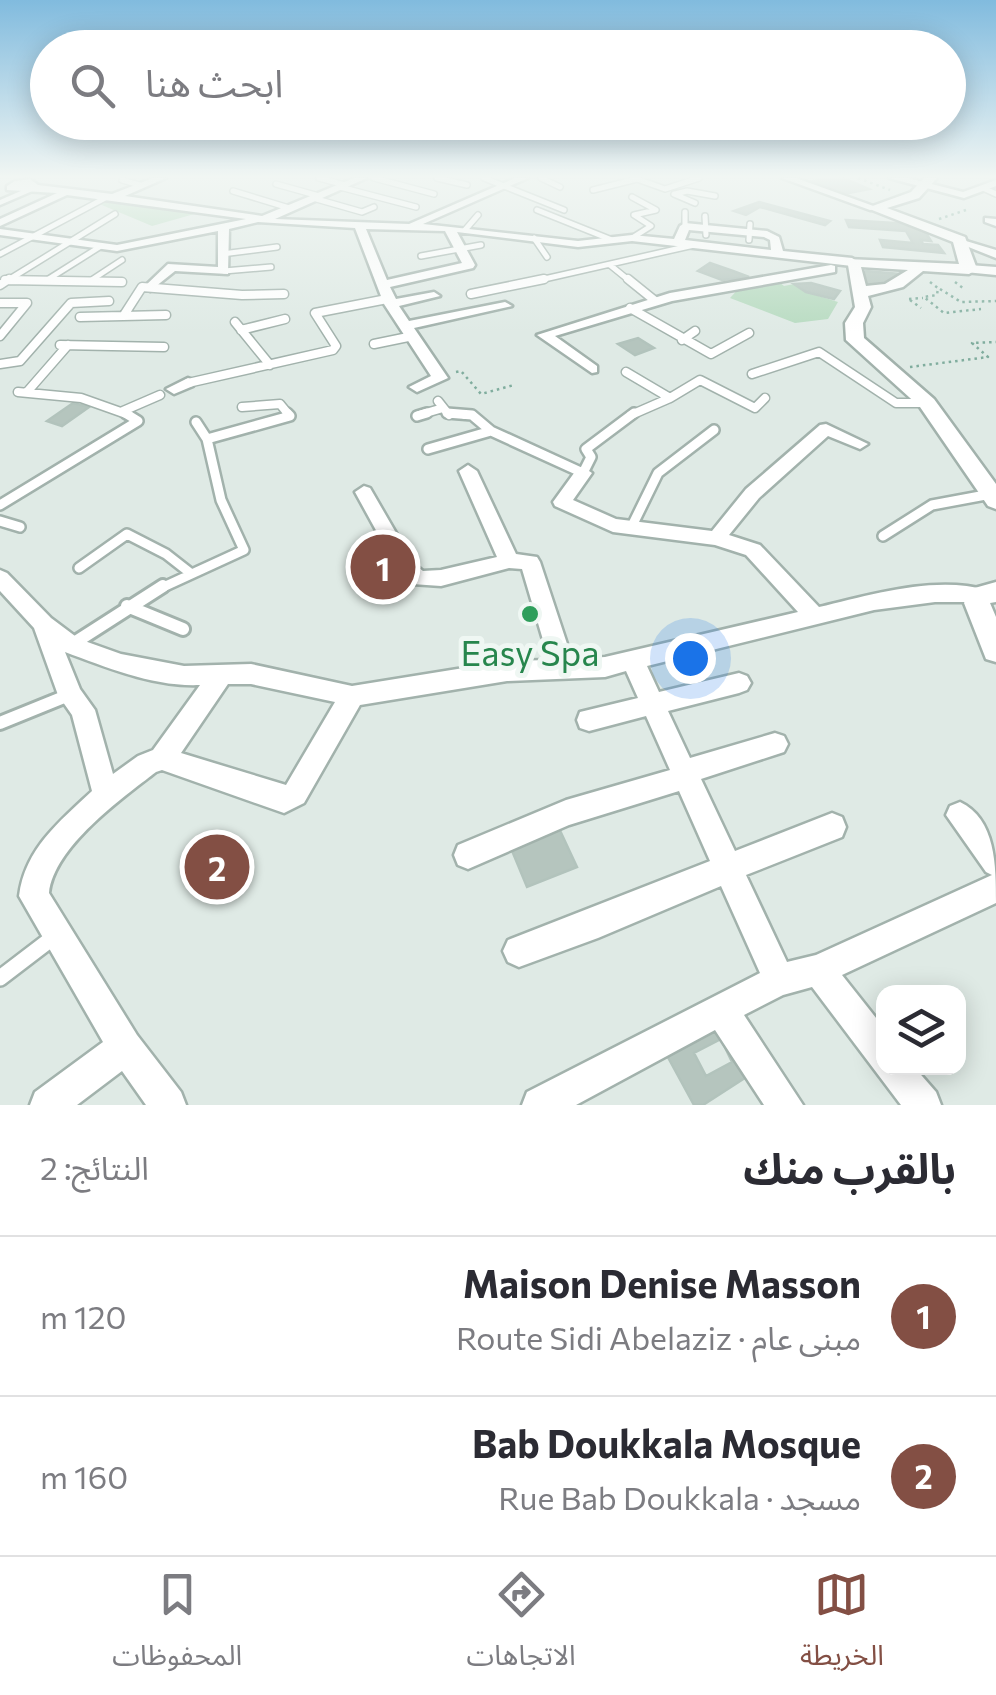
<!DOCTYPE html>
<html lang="ar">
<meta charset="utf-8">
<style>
body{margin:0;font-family:Commissioner,"Noto Sans Arabic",sans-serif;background:#f7f7f7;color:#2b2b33;direction:rtl}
.controls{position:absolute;right:30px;bottom:30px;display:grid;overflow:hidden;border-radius:20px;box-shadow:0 5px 25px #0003}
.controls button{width:90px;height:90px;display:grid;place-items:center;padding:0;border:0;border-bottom:2px solid #e1e1e2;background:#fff;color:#2b2b33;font:50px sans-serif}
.you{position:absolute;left:690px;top:658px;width:35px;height:35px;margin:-25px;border:8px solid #fff;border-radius:50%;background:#1a73e8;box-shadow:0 0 0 15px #1a73e833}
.badge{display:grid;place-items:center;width:65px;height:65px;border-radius:50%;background:#834f44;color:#fff;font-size:32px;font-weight:700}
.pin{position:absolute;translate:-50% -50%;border:5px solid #fff;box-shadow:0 2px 10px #0006}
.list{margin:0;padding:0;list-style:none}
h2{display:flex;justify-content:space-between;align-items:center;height:130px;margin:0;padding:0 40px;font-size:42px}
h2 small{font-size:32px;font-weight:400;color:#7c7c81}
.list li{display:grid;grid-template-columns:65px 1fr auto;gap:30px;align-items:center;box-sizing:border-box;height:160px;padding:0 40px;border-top:2px solid #e1e1e2}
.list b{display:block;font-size:38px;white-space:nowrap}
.list p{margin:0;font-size:32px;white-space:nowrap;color:#7c7c81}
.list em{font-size:32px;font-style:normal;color:#7c7c81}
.icon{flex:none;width:55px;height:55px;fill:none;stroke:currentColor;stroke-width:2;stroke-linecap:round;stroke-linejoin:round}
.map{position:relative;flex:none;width:996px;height:1105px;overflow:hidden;direction:ltr}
.search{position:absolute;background:#fff;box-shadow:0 5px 25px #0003;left:30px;right:30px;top:30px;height:110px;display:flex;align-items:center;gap:25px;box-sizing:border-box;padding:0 35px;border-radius:55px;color:#7c7c81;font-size:38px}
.sheet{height:450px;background:#fff}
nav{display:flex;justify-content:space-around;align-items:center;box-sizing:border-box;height:140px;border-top:2px solid #e1e1e2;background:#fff;font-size:28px;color:#7c7c81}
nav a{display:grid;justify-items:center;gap:5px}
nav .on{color:#834f44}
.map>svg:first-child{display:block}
</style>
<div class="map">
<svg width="996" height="1105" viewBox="0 0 996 1105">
<rect width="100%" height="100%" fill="#dfeae5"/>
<!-- green -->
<path fill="#b8dbc1" d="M106,199L205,211L152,226L97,203Z
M778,281L784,286L794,284L806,292L838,302L828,319L795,323L730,298L742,285Z"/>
<!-- building -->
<path fill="#b5c5be" stroke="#b2c3bc" stroke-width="2.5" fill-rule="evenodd" d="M843,178L869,189L844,194L814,181Z
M759,202L830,221L825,225L760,207L746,215L734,211Z
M846,220L911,224L926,233L931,241L921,240L923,244L938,245L944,253L883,247L880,240L913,243L906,231L849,227Z
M710,263L733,271L749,277L722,280L698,271Z
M866,271L900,274L903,279L880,290L867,288L861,274Z
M811,283L840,291L834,299L806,292L794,284Z
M638,338L654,348L635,355L618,344Z
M73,403L89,407L62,426L47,421Z
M556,822L577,867L527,887L508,841Z
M723,1013L757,1070L703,1105H694L664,1050ZM721,1039L732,1062L706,1076L694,1053Z"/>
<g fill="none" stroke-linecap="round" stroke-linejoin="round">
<!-- service-far4 casing -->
<g stroke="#a2b2ac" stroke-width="8">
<path id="service-far4" d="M319,178L345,185
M374,178L434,194
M437,178L467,185
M484,178L564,210
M541,178L560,187
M122,180L140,185
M276,184L319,196
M340,187L416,207
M983,188L996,194
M593,190L637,179L665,189L699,178
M233,191L289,208
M674,194L695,203
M675,194L687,191L715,196
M632,197L656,210L634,215L651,226L632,238
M313,198L362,212L374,207
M537,210L612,240
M685,212V226
M705,216L706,235
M465,230L478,215
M534,238L547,257
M749,240L750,224
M0,254L107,197
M222,254L277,247
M421,256L481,245
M610,265L631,282
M224,271L271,267
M5,280L115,282
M47,280L101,246
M90,281L122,260
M5,282L115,214
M531,282L694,245"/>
</g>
<!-- service-far3 casing -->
<g stroke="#a2b2ac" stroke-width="11">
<path id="service-far3" d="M628,279L654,300
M5,280L122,282
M0,285L9,279
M471,294L544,279
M0,303H27L0,336
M630,308L711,354L749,333
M124,315L142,287L242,295L284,294
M80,317L166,315
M235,322L270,365
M241,330L285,319
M682,340L695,331
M374,344L413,336
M60,345L164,347
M0,364L20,361L71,303L109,301
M626,372L670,398L700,380L755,408L765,398
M752,374L819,352L896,403H926
M188,383L333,350L336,346L315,313L387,299
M18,392L81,398L129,415
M27,392L68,345
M438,401L449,415
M242,407L280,404L289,415
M123,411L160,395
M419,415L443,408
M465,415H472
M631,415L670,398"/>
</g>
<!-- service-far2 casing -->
<g stroke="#a2b2ac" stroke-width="14">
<path id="service-far2" d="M447,413L472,415L491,431L583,473L591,457L586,449L634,413
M417,416L427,413
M207,439L290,416L287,413
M428,449L491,431
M0,505L138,421L125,413
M0,521L20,527
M631,528L658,473L714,430
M883,536L932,505L991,494
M79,568L127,534L166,554L189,572
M159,589L244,550L221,500L207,439L196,422"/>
</g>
<!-- service-far1 casing -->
<g stroke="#a2b2ac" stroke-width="18">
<path id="service-far1" d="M127,606L183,629
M71,645L163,586
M0,723L69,695"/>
</g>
<!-- service casing -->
<g stroke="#a2b2ac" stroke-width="20">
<path id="service" d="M0,978L55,936"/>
</g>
<!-- pedestrian casing -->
<g stroke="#a2b2ac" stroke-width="5">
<path id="pedestrian" d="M30,187L37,189L0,205V200Z"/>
</g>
<!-- minor casing -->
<g stroke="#a2b2ac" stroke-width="5">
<path id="minor" d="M153,178H166L125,196L262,216L354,178H367L275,219L409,224L515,178H528L423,224L578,241L632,235L674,239L680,226L685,223L767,231L779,237L783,251L852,258L858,262L852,266L632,241L578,247L457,232L475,265L473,268L390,287L396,299L434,292L440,296L399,306L409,321L505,302L512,306L414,328L448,378L417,392L409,387L431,376L384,304L355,228L258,222L229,229L228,274L175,271L150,291L144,287L168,264L218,267V231L117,251L0,235V229L117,245L246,219L67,195L0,226V219L57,193L7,190V186L15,181L30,179L38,185L112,194ZM366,229L445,231L462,263L387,280ZM689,230L764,237L770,240L771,250L685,240Z
M782,178H796L879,208L870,210Z
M889,178H908L963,192L996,180V186L964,198Z
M985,218L996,219V226L985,222Z
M956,238L996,250V258L956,242Z
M831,265L835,266V272L672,301L555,336L597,366V372L592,373L537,335L670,293Z
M969,265L996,267V275L965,272V266Z
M188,378L193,380V386L174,394L166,389Z
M826,424L868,444L860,449L828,436L759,498L729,535L760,545L819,607C870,595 935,575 987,590L991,596L987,602H935L874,610L647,666L659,692L739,673L747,676L751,683L747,690L739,693L668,711L690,758L775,733L784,736L788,744L784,752L701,779L735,851L832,813L842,817L846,827L842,837L746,875L787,962L816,955L992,875L986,872L946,815L950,806L960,802C996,819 996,866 996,903L842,975L884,1028V1068H915L936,1092L941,1105H901L812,987L783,995L744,1015L803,1105H764L715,1030L576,1105H522L527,1092L760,973L721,886L598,938L519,967L508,962L503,951L508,940L710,861L679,791L569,825L468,869L458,865L454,855L458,845L566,800L670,770L646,716L589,731L580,728L577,720L580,712L638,698L626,671L605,677L507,681L360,705L304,803L284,813L162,770L156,772C121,799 54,847 49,893L137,1035L181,1092L186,1105H146L122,1071L77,1105H30L35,1092L103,1042L19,896C25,849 59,822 92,791L72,715L58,695L34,628L0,591V570L7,573L51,618L79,639L121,654L184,666L251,664L352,686L507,661L549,660L522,569L509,568L441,586L412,584L400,574L355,492L364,486L370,488L414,564L423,571L441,570L497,557L459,471L468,465L477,471L516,554L537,557L540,562L572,659L605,657L798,612L746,555L715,545L613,532L555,506L553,502L577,469L583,467L592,473L573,500L616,519L712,531L746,489L820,425ZM65,652C108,668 154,687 200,685L153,750L138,756L113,774L95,710L80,689ZM228,684H251L335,702L286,785L181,753Z"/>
</g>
<!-- tertiary casing -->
<g stroke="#a2b2ac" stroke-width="5">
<path id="tertiary" d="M924,178H937L919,198L887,208L965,237L977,269L969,274L923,271L903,287L868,296L871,307L863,323L864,338L934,399L996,484V509L988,506L920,407L846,340L845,323L855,307L847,259L959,264L953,242L867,208L911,192ZM861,267L908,270L885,284L866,286Z
M996,582V602L990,603L996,617V662L986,659L964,603L971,589Z"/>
</g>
<!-- path -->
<path stroke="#80ad9e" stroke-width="2.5" stroke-dasharray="2.5 4" stroke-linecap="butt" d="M858,178L890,190
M939,219L966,210
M930,282L938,288L937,295L924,297L944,313L981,309
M955,282L963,288
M940,289L961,302L996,301
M909,299L923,298
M910,300L921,308
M910,367L988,357L972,343L996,342
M456,372L461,371L481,394L514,385"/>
<!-- service-far4 -->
<use href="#service-far4" stroke="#fff" stroke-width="5"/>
<!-- service-far3 -->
<use href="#service-far3" stroke="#fff" stroke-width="8"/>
<!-- service-far2 -->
<use href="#service-far2" stroke="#fff" stroke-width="9"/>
<!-- service-far1 -->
<use href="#service-far1" stroke="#fff" stroke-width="12"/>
<!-- service -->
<use href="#service" stroke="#fff" stroke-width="15"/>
<!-- pedestrian -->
<use href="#pedestrian" fill="#fff" fill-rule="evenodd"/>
<!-- minor -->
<use href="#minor" fill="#fff" fill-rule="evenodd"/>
<!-- tertiary -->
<use href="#tertiary" fill="#fff" fill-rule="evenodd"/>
</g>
<!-- sky -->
<linearGradient id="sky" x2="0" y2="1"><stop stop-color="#81bbde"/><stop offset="0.53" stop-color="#f1f6f3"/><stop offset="1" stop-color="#f1f6f3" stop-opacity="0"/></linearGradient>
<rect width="996" height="333" fill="url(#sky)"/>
<!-- markers -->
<circle fill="#2e9e5b" stroke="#eff7f3" stroke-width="4" cx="530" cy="614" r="10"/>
<g text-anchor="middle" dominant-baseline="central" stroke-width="10" stroke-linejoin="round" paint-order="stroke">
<!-- leisure labels -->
<g font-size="35" fill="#27864d" stroke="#eff7f3">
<text x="530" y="651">Easy Spa</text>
</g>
</g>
</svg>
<div class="controls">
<button><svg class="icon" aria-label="layers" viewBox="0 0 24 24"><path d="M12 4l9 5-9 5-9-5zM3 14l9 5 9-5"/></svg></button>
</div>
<div class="you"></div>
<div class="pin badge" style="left:383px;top:567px">1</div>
<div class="pin badge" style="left:217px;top:867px">2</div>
<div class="search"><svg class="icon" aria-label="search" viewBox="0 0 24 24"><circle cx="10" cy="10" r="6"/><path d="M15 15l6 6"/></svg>ابحث هنا</div>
</div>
<section class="sheet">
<h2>بالقرب منك<small>النتائج: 2</small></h2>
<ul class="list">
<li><span class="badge">1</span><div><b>Maison Denise Masson</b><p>مبنى عام · Route Sidi Abelaziz</p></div><em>120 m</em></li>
<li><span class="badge">2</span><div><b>Bab Doukkala Mosque</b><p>مسجد · Rue Bab Doukkala</p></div><em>160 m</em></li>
</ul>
</section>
<nav>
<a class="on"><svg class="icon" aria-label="map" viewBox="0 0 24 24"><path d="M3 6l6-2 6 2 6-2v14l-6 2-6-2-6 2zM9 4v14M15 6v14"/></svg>الخريطة</a>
<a><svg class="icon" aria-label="directions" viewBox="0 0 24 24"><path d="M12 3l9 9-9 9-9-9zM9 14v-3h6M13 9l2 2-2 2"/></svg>الاتجاهات</a>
<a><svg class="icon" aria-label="saved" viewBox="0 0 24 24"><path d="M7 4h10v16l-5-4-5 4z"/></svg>المحفوظات</a>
</nav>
